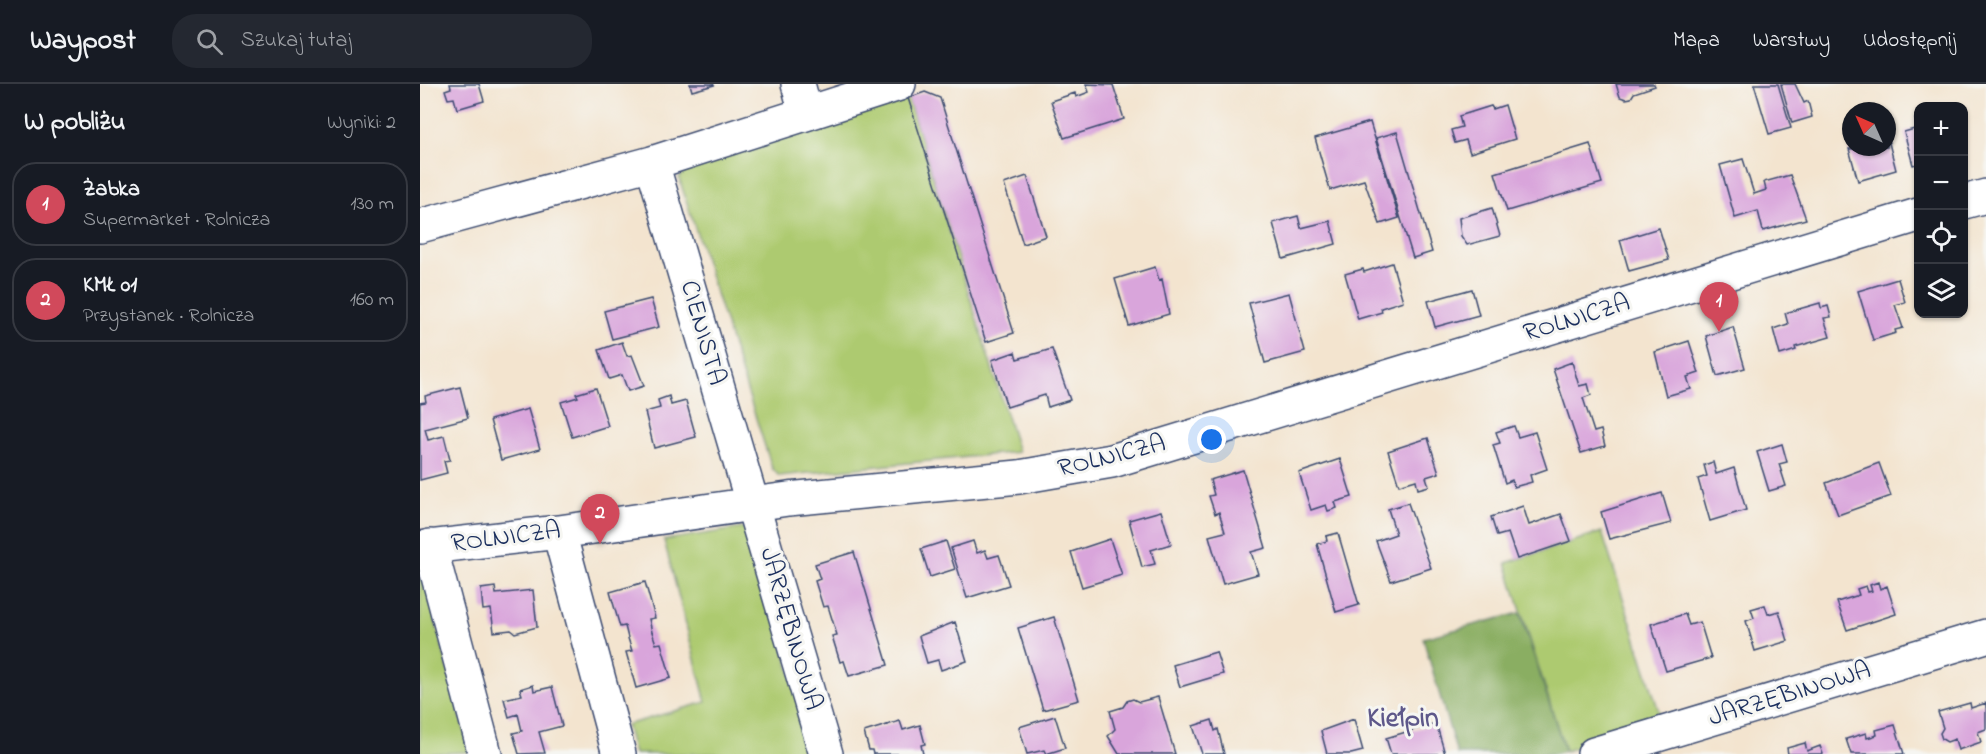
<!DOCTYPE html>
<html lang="pl">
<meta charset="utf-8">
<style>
body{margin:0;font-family:"Indie Flower",sans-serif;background:#242831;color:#f1f3f6}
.controls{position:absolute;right:18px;top:18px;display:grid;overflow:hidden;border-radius:12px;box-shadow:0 2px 4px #0004}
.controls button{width:54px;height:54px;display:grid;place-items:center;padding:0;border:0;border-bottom:2px solid #363941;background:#171b24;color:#f1f3f6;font:30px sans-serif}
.compass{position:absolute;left:1422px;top:18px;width:54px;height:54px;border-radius:50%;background:#171b24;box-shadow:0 2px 4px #0004;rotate:315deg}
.you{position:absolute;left:792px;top:356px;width:21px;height:21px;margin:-15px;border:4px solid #fff;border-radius:50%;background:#1a73e8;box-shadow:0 0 0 9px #1a73e833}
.badge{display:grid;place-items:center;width:39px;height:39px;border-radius:50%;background:#d1495b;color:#fff;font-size:20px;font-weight:700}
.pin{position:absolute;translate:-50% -50px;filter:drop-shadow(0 2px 3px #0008)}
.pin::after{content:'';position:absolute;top:32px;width:21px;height:18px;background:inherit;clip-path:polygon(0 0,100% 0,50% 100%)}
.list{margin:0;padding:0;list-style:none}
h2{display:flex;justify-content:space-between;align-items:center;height:78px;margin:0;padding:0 24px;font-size:26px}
h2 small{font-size:20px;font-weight:400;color:#9ea1a6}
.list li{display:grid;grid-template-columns:39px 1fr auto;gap:18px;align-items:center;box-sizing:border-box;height:84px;margin:0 12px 12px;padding:0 12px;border:2px solid #363941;border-radius:24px}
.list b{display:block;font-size:22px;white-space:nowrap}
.list p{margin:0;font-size:20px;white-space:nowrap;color:#9ea1a6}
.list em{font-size:20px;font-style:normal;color:#9ea1a6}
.icon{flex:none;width:33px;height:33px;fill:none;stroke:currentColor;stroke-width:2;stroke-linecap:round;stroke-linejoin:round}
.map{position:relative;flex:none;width:1566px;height:670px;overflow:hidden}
header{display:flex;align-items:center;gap:36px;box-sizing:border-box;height:84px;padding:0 30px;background:#171b24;border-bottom:2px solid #363941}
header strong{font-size:28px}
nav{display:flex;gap:33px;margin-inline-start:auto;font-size:21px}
.search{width:420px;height:54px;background:#242831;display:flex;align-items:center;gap:15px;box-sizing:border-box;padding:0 21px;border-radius:24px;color:#9ea1a6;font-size:22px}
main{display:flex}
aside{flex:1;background:#171b24}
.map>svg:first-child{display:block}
</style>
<header>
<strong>Waypost</strong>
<div class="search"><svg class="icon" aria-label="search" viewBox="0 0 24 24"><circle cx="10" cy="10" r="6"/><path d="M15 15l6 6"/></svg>Szukaj tutaj</div>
<nav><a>Mapa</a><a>Warstwy</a><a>Udostępnij</a></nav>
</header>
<main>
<aside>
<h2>W pobliżu<small>Wyniki: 2</small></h2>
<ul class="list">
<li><span class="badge">1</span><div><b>Żabka</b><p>Supermarket · Rolnicza</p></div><em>130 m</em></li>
<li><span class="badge">2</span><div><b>KMŁ 01</b><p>Przystanek · Rolnicza</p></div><em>160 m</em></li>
</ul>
</aside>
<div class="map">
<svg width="1566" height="670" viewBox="0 0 1566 670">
<rect width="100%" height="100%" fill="#f6f6f2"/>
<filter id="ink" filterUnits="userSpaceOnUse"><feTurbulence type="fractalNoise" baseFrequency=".0167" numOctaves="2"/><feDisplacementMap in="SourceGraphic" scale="12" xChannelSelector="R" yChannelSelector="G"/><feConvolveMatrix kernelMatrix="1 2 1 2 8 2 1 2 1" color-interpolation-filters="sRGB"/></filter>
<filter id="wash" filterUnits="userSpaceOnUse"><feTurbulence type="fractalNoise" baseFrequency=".008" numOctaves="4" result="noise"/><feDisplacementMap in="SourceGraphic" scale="24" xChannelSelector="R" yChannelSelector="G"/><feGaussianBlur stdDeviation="1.35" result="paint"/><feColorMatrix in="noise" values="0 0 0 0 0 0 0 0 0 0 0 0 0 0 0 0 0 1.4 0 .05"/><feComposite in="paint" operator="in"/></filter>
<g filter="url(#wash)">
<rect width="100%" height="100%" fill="#f3e4cf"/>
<!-- green -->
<path fill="#adca70" stroke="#647c67" stroke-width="1.5" d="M488,14L598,368L359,392L352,384L259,94L269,81Z
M329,443L394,670H214L206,641L286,618L244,456Z
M1182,448L1242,637L1145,667L1086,479Z
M0,490H3L50,668L0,670Z"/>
<!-- forest -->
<path fill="#8aae62" stroke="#526e60" stroke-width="1.5" d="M1100,529L1145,667L1134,670H1037L1003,554Z"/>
<g id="blocks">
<!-- building -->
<path fill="#d9a5db" d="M30,0H59L64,17L37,25L34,14L28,15L25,6L31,4Z
M270,0H293L294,1L272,7Z
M666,0L693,1L704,35L644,54L631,17L655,9L656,13L669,8Z
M1196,0H1234L1235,2L1214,9L1211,14L1206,15L1200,13Z
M1334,0H1358L1371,44L1349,50Z
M1361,0H1375L1384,19L1388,17L1392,33L1372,39Z
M505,8L520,14L594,249L566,258L488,14Z
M1085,21L1095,55L1050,69L1046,56L1035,59L1031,46L1042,43L1039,32L1071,22L1073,25Z
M1498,34V80L1493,81L1484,48L1498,44L1495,35Z
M950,38L979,134L960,140L944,96L910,106L895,54Z
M977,48L1012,168L993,174L956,54Z
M1468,55L1476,86L1438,97L1429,65L1467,63Z
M1170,60L1182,99L1087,127L1075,89Z
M1323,75L1334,110L1346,106L1344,98L1370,91L1386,135L1343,147L1338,127L1315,134L1300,81Z
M607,92L626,152L603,160L584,100Z
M1072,124L1080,152L1047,161L1041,152L1039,134Z
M878,132L881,144L910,137L916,160L863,175L853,139Z
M1239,144L1249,176L1209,187L1200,156Z
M972,179L983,217L961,224L962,228L938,235L925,190L943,185L944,188Z
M735,183L739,196L742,195L749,230L709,242L695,195Z
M1478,195L1485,218L1475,221L1483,244L1475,246L1476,249L1453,256L1438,207Z
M1052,205L1059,231L1015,243L1008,217Z
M869,209L885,268L845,279L829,219Z
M231,215L239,243L192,255L184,227Z
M1400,219L1401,224L1408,222L1411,233L1404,234L1410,253L1375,263L1376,266L1360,271L1353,245L1368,240L1365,229Z
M1313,243L1325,284L1297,292L1286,252Z
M1269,257L1279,289L1267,293L1271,305L1246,312L1235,268Z
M202,258L207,272L212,271L224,302L208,307L202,291L189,295L179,266Z
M632,265L650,316L628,323L625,311L587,323L572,276L595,268L597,275Z
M1152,278L1159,302L1168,300L1171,311L1163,314L1174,348L1181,346L1185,362L1161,369L1133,285Z
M40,303L48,334L5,345L8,356L24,352L30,376L24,377L27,389L0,396V319L6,318L5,312Z
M176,304L188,342L152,353L141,318L158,313L156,310Z
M249,312L251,321L266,317L276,353L234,364L225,328L240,324L238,316Z
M108,325L120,365L81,376L70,336Z
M1094,342L1098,353L1115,348L1127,385L1110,391L1112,398L1094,403L1092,396L1085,399L1073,361L1080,359L1076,348Z
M1008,354L1019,389L1006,393L1009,402L998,405L996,396L979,401L968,367Z
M1362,360L1367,378L1359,380L1366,402L1349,407L1337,368Z
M920,375L932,413L915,418L917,424L908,427L906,421L891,426L879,389Z
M1293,378L1296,390L1314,384L1326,426L1290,437L1278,395L1287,392L1284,381Z
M1459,379L1471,412L1418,431L1406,399Z
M823,386L846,464L831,468L838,490L803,500L789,452L805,448L799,428L795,430L789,412L794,411L790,396Z
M1242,409L1251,439L1189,455L1181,428Z
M988,419L1011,484L971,497L956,457L976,450L968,425Z
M1103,422L1109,441L1141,430L1151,457L1097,475L1088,449L1077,452L1071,433Z
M741,427L751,460L731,466L735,480L722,483L709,436Z
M918,449L939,521L916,528L897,460L907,457L906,452Z
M690,455L702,491L662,503L651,468Z
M526,457L535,485L510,493L501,465Z
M553,457L557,469L565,466L568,474L579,471L589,501L547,514L531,464Z
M434,468L468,581L429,592L424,577L420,578L412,552L417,551L408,522L403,523L395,497L400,495L395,480Z
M225,498L235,534L229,535L232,548L236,560L241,559L251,594L216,604L206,568L212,567L208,554L205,542L200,543L190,508Z
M1458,498L1460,505L1467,502L1476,530L1427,546L1417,518L1439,511L1437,505L1446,502L1448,508L1452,507L1450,501Z
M75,503L76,510L113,506L117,543L95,549L91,546L74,548L71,525L63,526L61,505Z
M1345,521L1348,530L1359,527L1368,557L1335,567L1326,537L1334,534L1331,525Z
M1265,530L1269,541L1280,538L1291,574L1246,587L1231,540Z
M634,533L659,616L623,626L598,544Z
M535,538L547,577L521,586L518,576L507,579L499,552Z
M796,568L803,590L760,603L753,581Z
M113,601L114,607L132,603L142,642L119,648L125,669L99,670L93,649L102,647L98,630L89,633L84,615L102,611L100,605Z
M738,613L755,670H699L688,652L695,645L690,627L703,623L707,617L713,615L719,618Z
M1550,619L1551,624L1566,619V645L1558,648L1561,658L1538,666L1535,655L1527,658L1522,655L1520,649L1523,644L1518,628Z
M635,632L645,664L626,670L624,666L607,670L599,643Z
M934,635L943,667L931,670H907L901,647Z
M792,636L795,647L798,645L804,670H782L773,642Z
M480,637L483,646L500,641L505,660L501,661L503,670H453L452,666H449L444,648Z
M1016,639L1025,670H971L966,654Z
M1475,641L1484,670H1431L1426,655L1446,649L1447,654L1457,651L1456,646Z
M1385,659L1387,667L1400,662L1403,670H1368L1367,664Z"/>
</g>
</g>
<g filter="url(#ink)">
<use href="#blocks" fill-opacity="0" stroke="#3b4a6f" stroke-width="1.5"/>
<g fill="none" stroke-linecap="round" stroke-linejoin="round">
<!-- minor casing -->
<g stroke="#3b4a6f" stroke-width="36">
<path id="minor" d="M378,0L386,29
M232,79L406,670
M1544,118L1566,112
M0,142L232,79L479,0
M139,448L199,670
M10,462L65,670
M0,464L139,448L368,415L599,393L692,377L1498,131
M1174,670L1566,552"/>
</g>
<!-- minor -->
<use href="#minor" stroke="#fff" stroke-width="33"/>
</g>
</g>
<g text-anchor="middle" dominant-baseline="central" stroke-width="6" stroke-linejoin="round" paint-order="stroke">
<!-- street labels -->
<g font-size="26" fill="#1b2f5e" stroke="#f6f6f2">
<text transform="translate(1157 235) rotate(-17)">ROLNICZA</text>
<text transform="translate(282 249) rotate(74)">CIENISTA</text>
<text transform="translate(692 373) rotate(-14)">ROLNICZA</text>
<text transform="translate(86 454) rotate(-7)">ROLNICZA</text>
<text transform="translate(370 545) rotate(74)">JARZĘBINOWA</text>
<text transform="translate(1370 611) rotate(-17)">JARZĘBINOWA</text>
</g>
<!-- quarter labels -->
<g font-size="28" font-weight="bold" fill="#5e588a" stroke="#f6f6f2">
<text x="983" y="635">Kiełpin</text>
</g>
</g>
</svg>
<div class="controls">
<button>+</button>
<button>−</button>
<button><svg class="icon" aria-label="locate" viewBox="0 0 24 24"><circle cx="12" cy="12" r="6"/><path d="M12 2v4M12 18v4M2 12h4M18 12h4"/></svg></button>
<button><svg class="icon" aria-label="layers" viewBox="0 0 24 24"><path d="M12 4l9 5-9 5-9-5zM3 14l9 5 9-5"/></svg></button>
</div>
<svg class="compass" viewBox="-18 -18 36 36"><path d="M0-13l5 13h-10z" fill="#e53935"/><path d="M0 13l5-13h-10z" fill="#9ea1a6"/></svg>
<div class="you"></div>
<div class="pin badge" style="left:1299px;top:248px">1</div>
<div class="pin badge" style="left:180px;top:460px">2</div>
</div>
</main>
